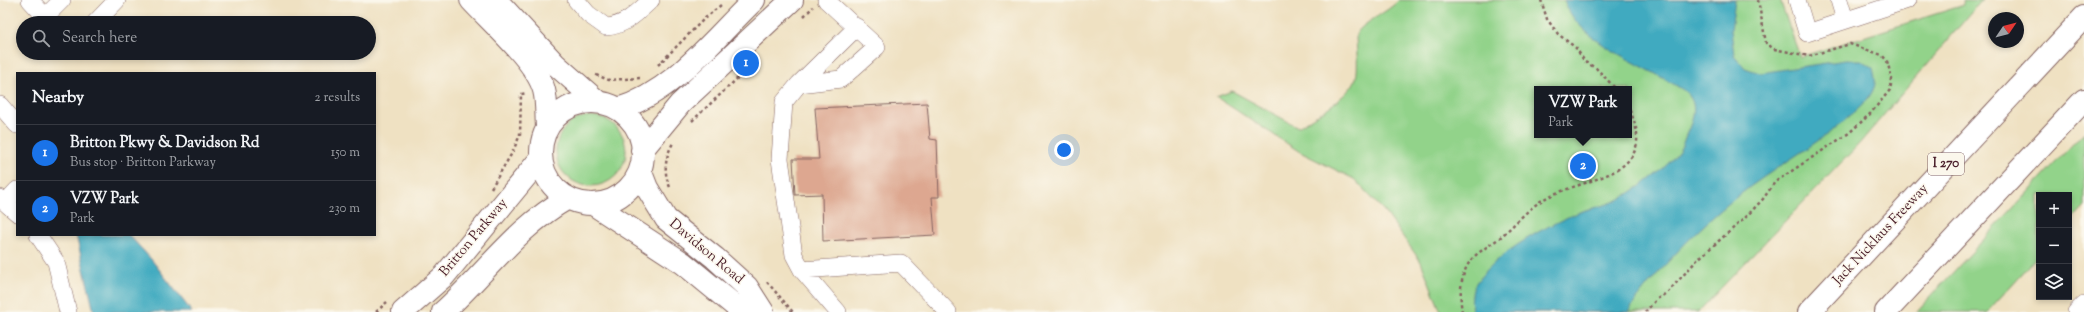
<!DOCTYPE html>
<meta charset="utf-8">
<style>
body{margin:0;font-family:"Sorts Mill Goudy",serif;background:#20242c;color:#f1f3f6}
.controls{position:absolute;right:12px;bottom:12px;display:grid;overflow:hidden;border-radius:0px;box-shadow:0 2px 6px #0003}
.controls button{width:36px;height:36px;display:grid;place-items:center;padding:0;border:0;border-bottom:1px solid #363941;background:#171b24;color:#f1f3f6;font:20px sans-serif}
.compass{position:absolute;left:1988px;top:12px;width:36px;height:36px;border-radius:50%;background:#171b24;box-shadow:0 2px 6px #0003;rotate:55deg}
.you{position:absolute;left:1064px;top:150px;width:14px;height:14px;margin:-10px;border:3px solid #fff;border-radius:50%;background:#1a73e8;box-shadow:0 0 0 6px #1a73e833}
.badge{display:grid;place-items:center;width:26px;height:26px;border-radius:50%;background:#1a73e8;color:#fff;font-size:13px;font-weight:700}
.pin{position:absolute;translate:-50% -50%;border:2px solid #fff;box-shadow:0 1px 4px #0006}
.popup{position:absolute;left:1534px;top:86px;width:98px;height:52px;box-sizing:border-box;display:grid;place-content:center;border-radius:0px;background:#171b24;filter:drop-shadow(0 1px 3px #0005);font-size:13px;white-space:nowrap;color:#9ea1a6}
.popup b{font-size:15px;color:#f1f3f6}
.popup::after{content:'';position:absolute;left:50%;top:100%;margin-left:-8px;border:8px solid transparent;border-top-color:#171b24}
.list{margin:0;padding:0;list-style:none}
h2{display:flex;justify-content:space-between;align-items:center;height:52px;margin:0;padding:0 16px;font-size:17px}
h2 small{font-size:13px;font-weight:400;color:#9ea1a6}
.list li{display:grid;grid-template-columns:26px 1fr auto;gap:12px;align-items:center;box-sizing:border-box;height:56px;padding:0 16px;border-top:1px solid #363941}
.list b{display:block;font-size:15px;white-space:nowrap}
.list p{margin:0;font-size:13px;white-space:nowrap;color:#9ea1a6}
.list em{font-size:13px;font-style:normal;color:#9ea1a6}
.icon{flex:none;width:22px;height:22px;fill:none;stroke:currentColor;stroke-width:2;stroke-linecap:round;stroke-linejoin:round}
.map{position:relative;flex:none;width:2084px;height:312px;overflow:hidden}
.search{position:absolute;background:#171b24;box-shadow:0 2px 6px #0003;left:16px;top:16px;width:360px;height:44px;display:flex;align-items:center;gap:10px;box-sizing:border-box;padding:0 14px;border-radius:22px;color:#9ea1a6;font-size:15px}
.panel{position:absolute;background:#171b24;box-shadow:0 2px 6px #0003;left:16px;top:72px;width:360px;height:164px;border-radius:0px}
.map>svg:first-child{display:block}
</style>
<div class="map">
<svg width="2084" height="312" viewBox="0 0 2084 312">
<rect width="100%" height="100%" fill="#fbf7ec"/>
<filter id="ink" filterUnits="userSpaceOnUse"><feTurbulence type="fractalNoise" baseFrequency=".025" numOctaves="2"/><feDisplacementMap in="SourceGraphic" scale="8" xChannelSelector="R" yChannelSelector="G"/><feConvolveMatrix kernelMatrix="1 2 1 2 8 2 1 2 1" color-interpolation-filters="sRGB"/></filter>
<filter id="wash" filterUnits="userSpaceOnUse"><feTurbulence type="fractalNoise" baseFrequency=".012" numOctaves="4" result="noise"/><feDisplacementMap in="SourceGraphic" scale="16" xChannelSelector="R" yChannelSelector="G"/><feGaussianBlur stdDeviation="0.9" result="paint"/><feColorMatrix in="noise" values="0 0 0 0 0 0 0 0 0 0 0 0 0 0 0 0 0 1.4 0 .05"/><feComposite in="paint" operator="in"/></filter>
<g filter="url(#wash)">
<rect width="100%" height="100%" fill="#efe1c2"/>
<!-- green -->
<path fill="#92d38a" stroke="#6e795a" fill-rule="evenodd" d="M1399,0H1780L1800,57L1964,5L1963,0H1982L1859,144L1698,312H1441L1421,262L1386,213L1354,179L1300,152L1216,97L1232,91L1298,127C1314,117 1351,96 1356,78C1359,67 1356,46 1356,34C1363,22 1387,13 1399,0ZM1537,89H1629V135H1537Z
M556 151a35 35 0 1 1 70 0a35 35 0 1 1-70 0Z
M2084,132V206L2069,222V195H2039V255L1987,312H1916Z"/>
<!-- water -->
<path fill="#40aac0" stroke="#456476" d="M1564,0H1735L1731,30L1734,55L1745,68L1760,73L1846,60H1861L1873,68C1875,77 1877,83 1872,92C1866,104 1853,113 1843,122C1810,149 1772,169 1738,196C1703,223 1653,274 1628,312H1472C1471,304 1471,289 1476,283C1498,252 1545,226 1580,212C1594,207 1611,205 1623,197C1643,185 1665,170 1679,151C1682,147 1684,140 1686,135C1691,124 1698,109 1690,97C1686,90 1673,84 1666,80C1632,59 1577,40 1564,0Z
M76,235H129L151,259L192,312H94Z"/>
<g id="blocks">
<!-- building -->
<path fill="#dda790" d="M927,103L930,139L937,140L939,197H932L935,235L823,241L822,194L795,195L793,159H819L815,108Z"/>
</g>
</g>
<g filter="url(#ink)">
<use href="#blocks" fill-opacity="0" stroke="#846360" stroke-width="1"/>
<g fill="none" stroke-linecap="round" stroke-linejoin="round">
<!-- minor casing -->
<g stroke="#846360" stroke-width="18">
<path id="minor" d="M30,0L51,23
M576,0L588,14L606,27C625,26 638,12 651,0
M826,0L877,47L841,79L799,84L784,102L780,159L794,255L802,270L838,312
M1797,0L1807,33L1908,0
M1839,0L1845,20
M45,17L62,0
M95,23L117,0
M799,84L857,27
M0,105L17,125
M0,198L17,213
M6,202L17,190
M38,235L56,262L68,312
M802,270L901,263L948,312
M2076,312L2084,304"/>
</g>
<!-- major casing -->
<g stroke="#846360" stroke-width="24">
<path id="major" d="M471,0C492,23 536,61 544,90C547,101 546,115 547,127
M496,0L555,64L598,102
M541 153a51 51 0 1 1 102 0a51 51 0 1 1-102 0Z
M618,109C674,92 713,39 754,0
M642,150L680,104L792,0
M640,170L647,188L666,219L715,258L747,287L763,312
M593,204L683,263L734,305L745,312
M403,312L444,276L541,158
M443,312C485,274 518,226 568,198"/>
</g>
<!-- highway casing -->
<g stroke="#846360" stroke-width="24">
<path id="highway" d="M1809,312L2084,17
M1886,312L2084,100"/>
</g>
<!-- path -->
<path stroke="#846360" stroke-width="2.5" stroke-dasharray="3 3" stroke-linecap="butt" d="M1541,0L1547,19L1558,34L1576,48L1585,62L1596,68L1616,89
M804,16L813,7
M658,65L704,19L721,5
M596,75L609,80L640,78
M692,121L757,60
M670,187C663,173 665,157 673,143
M491,188L512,153L520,135L521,94L527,93
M767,282L793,312
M376,312L387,302
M1462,312C1459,294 1460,268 1476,255C1485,247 1496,242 1505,233C1517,222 1529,208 1544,199C1582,177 1663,178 1629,109
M1645,312L1657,299L1668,292L1698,259L1745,218L1763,199L1775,182L1849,133L1870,114L1890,90L1892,79L1887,61L1882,55L1850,44L1809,56L1774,49L1766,43L1758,0"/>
<!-- minor -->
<use href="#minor" stroke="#fff" stroke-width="17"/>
<!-- major -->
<use href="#major" stroke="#fff" stroke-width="22"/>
<!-- highway -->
<use href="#highway" stroke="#fff" stroke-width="22"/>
</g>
</g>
<g text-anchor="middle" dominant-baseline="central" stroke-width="3" stroke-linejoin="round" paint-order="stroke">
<!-- shield labels -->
<rect fill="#fbf7ec" stroke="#7f6065" stroke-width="1" x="1928" y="153" width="36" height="22" rx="3"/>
<g font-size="13" font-weight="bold" fill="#4a1f2b">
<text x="1946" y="164">I 270</text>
</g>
<!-- street labels -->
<g font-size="14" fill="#4a1f2b" stroke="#fbf7ec">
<text transform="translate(1881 235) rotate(-47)">Jack Nicklaus Freeway</text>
<text transform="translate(474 238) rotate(-50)">Britton Parkway</text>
<text transform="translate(706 252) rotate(40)">Davidson Road</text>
</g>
</g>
</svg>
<div class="controls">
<button>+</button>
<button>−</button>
<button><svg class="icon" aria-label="layers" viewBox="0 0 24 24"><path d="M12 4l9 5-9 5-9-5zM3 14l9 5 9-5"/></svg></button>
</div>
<svg class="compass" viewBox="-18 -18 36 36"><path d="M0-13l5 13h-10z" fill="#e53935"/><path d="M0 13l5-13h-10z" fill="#9ea1a6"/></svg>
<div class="you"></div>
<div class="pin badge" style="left:746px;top:63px">1</div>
<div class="pin badge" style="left:1583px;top:166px">2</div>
<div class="popup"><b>VZW Park</b>Park</div>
<div class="search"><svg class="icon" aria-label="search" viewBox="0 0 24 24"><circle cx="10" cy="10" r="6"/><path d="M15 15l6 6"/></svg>Search here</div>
<section class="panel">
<h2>Nearby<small>2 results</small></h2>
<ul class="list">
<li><span class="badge">1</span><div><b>Britton Pkwy &amp; Davidson Rd</b><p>Bus stop · Britton Parkway</p></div><em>150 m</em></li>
<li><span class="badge">2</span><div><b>VZW Park</b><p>Park</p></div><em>230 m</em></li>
</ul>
</section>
</div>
